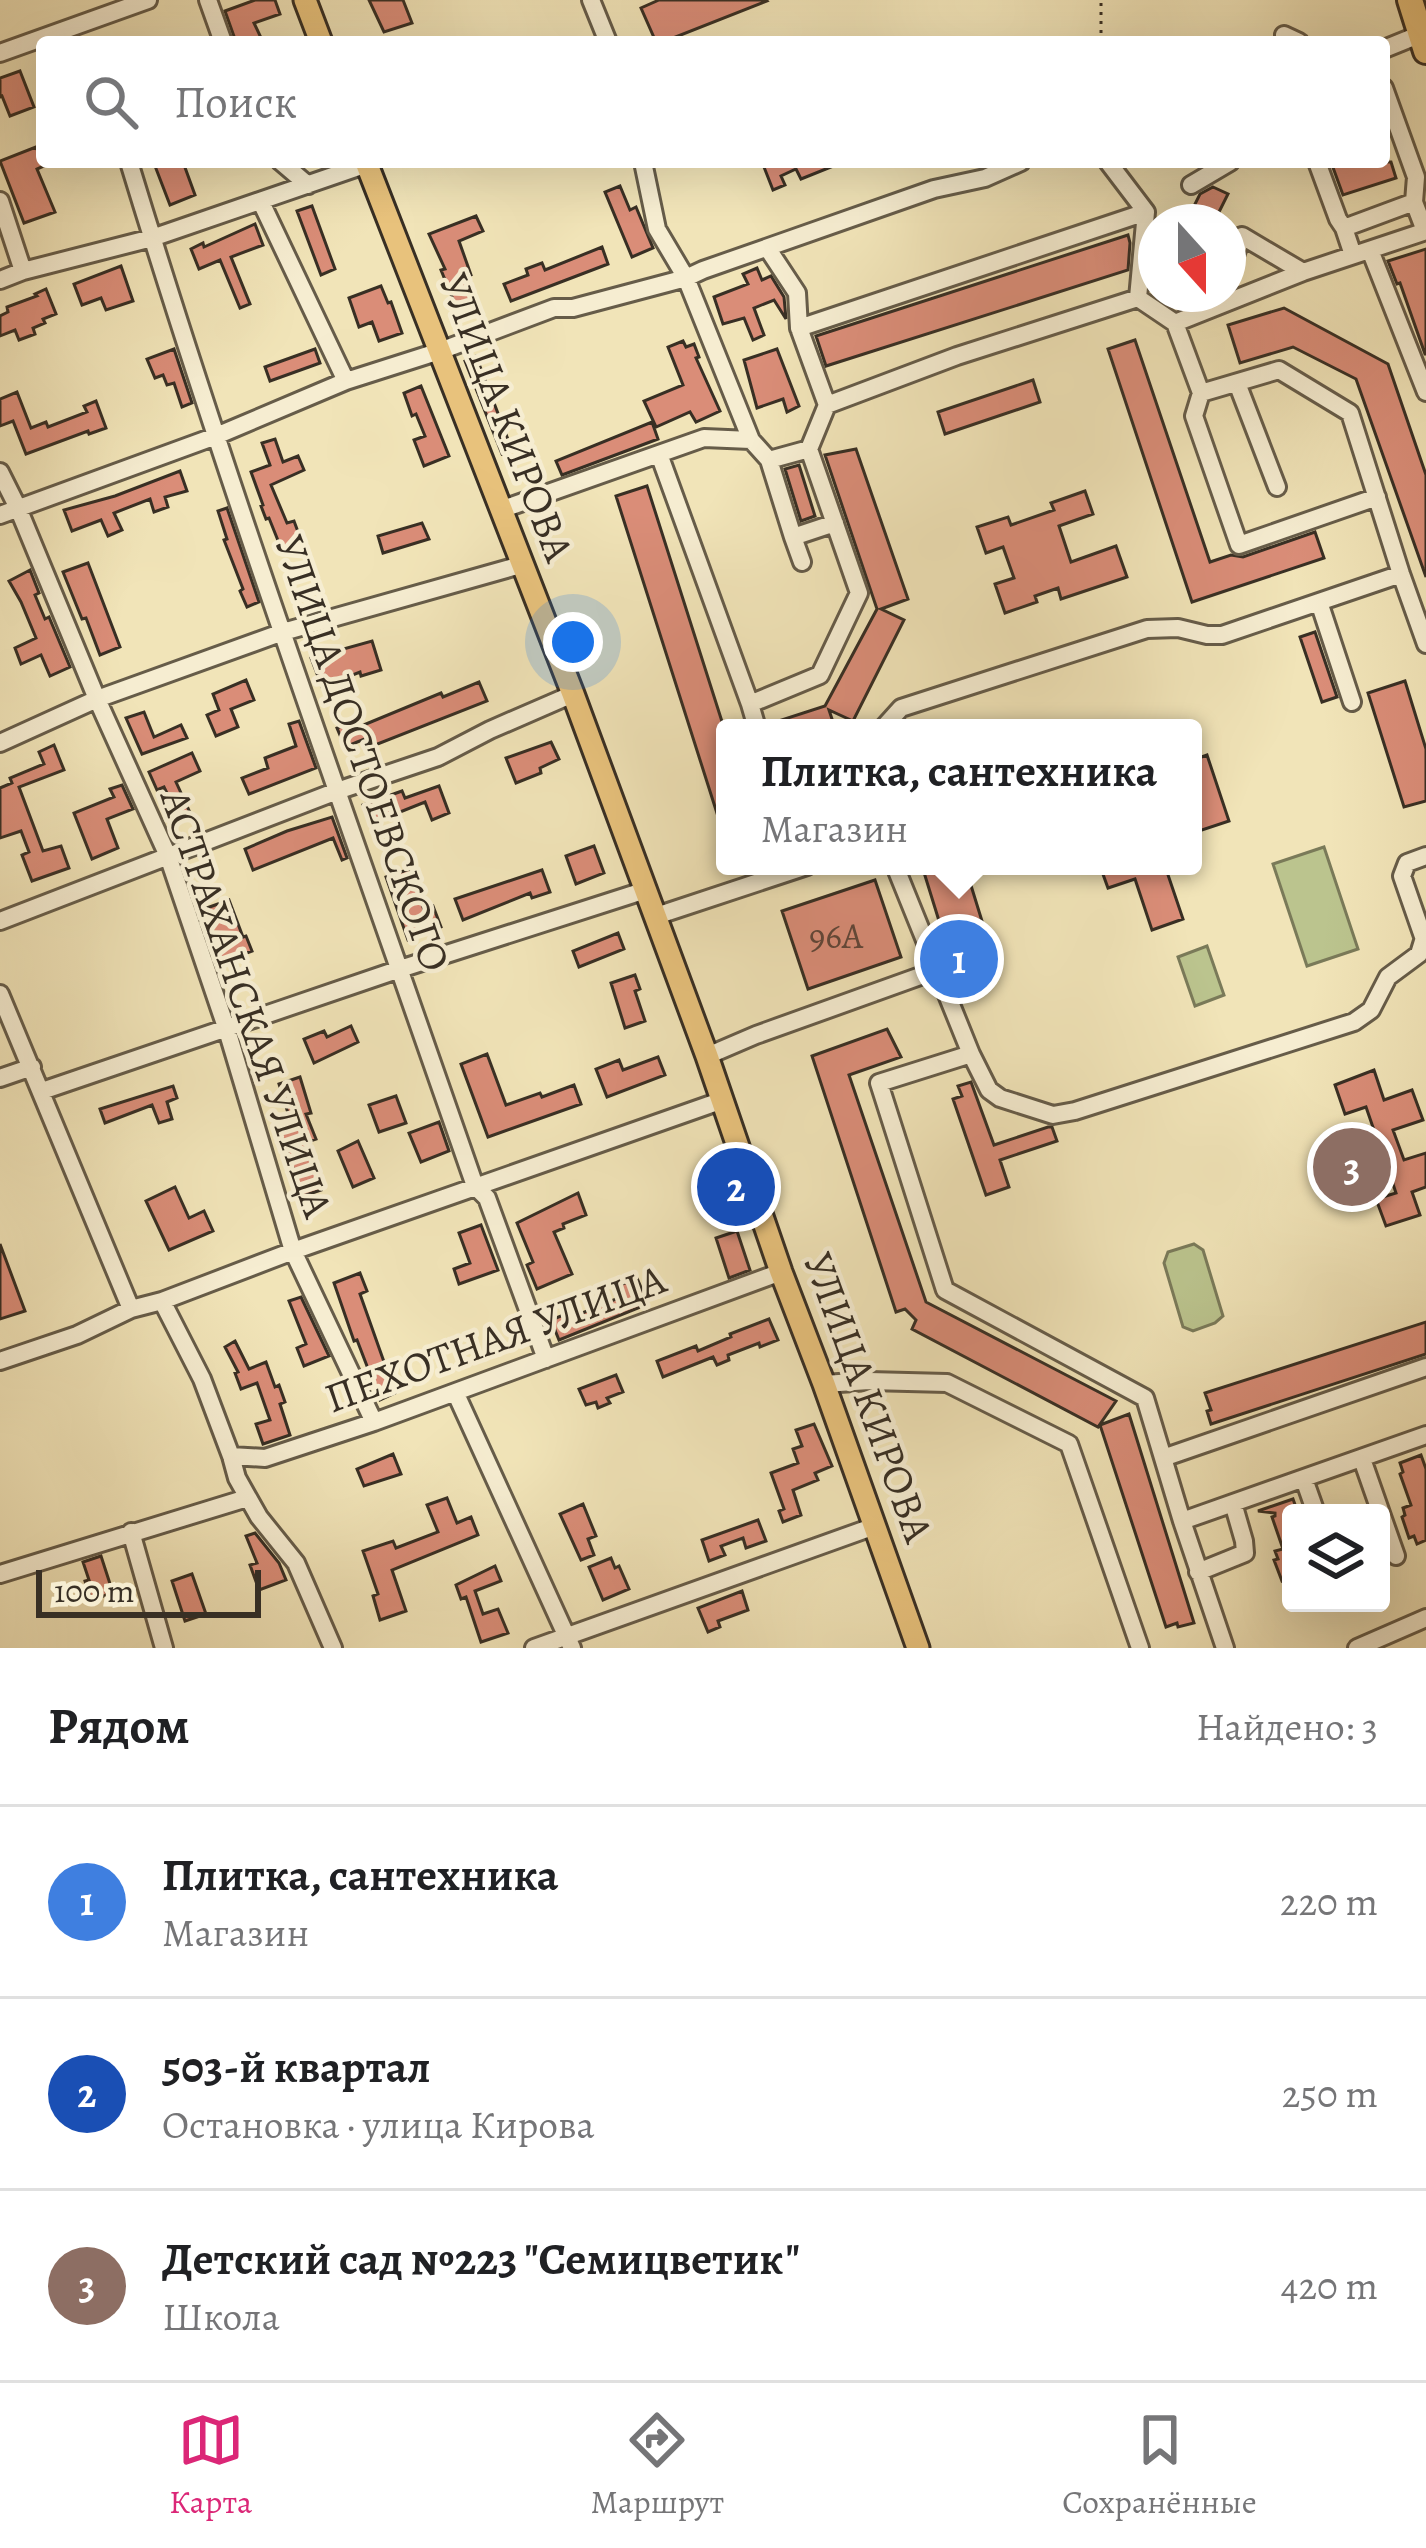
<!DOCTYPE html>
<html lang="ru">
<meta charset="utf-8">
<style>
body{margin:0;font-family:Alegreya,serif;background:#f6f6f6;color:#202124}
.controls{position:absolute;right:36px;bottom:36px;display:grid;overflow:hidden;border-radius:12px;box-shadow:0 12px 48px #0002}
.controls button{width:108px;height:108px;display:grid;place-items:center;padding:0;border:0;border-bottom:3px solid #e0e0e0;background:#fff;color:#202124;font:60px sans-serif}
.compass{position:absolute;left:1138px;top:204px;width:108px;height:108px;border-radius:50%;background:#fff;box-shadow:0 12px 48px #0002;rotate:159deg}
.scale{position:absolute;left:36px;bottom:30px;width:225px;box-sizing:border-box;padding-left:12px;border:6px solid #382f24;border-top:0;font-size:33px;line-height:42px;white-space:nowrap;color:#382f24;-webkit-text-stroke:9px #f6edd1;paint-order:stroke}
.you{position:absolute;left:573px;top:642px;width:42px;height:42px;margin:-30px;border:9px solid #fff;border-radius:50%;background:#1a73e8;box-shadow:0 0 0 18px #1a73e833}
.badge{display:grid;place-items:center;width:78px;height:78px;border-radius:50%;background:#db2777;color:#fff;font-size:39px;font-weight:700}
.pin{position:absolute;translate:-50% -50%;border:6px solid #fff;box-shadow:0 3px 12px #0006}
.popup{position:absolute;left:716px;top:719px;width:486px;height:156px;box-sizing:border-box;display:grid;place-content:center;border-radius:12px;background:#fff;filter:drop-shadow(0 3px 9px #0005);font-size:39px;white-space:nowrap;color:#757577}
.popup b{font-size:45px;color:#202124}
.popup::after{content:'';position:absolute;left:50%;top:100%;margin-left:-24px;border:24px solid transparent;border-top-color:#fff}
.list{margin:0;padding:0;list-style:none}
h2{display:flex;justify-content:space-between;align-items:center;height:156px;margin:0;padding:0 48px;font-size:51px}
h2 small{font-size:39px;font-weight:400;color:#757577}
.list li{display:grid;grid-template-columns:78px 1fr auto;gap:36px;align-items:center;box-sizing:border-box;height:192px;padding:0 48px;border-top:3px solid #e0e0e0}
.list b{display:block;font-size:45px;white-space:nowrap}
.list p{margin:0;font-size:39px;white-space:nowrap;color:#757577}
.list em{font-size:39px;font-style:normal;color:#757577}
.icon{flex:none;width:66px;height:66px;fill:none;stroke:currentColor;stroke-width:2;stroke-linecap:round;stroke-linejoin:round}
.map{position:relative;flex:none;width:1426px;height:1648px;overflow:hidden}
.search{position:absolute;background:#fff;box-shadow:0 12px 48px #0002;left:36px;right:36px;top:36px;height:132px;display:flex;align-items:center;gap:30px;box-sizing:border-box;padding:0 42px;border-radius:12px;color:#757577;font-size:45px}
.sheet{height:732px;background:#fff}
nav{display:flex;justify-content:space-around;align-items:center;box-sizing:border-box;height:168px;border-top:3px solid #e0e0e0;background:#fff;font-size:33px;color:#757577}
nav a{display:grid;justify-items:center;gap:6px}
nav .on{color:#db2777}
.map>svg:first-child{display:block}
</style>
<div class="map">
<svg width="1426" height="1648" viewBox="0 0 1426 1648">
<rect width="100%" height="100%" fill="#f1e4b8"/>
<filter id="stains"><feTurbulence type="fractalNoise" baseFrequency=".00167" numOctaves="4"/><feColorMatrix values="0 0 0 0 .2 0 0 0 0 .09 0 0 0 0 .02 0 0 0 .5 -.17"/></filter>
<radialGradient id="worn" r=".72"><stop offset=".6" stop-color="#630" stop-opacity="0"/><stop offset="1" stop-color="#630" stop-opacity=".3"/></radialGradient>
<!-- green -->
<path fill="#bbc48e" stroke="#7a7a59" stroke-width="3" d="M1324,847L1358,949L1307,966L1273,864Z
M1207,946L1224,995L1195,1006L1178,957Z
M1194,1244L1203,1250L1223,1316L1215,1323L1193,1331L1183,1327L1164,1263L1168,1252Z"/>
<!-- building -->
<path fill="#da8d78" stroke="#382f24" stroke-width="3" d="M255,0H275L280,14L254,23L263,42H236L225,11Z
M369,0H403L412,23L384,32Z
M659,0H766L767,1L663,42H656L641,8Z
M20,71L34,107L10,116L2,96L0,97V78Z
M36,147L44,166L37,169L55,212L24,223L0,161Z
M166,162H183L195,195L170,205L155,166Z
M762,162H841V163L801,179L796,169L781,176L785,185L773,190Z
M1331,162H1391L1396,178L1343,195Z
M620,186L630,210L636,207L653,248L632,257L605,192Z
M1213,187L1228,194L1214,222H1186L1200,194Z
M312,206L335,269L321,275L297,211Z
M476,216L483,231L459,241L471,275L466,277L480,310L461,319L441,270L445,269L429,234Z
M255,224L263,245L231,257L250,304L240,308L220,260L199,269L191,249L203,243L204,247Z
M1128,235L1130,243L1128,270L826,366L816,336Z
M602,247L608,264L511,301L504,284L528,275L526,269L542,263L545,270Z
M1426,249V354H1425L1400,283L1397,284L1388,261Z
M121,266L133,301L106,310L101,298L82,305L74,284Z
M757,268L762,280L771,276L784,297L786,319L774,300L754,308L764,335L753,340L744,318L723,324L714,297L748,284L743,274Z
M381,286L388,303L391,302L402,333L379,341L372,322L359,327L349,298Z
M46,289L56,314L43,319L45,323L33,328L35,334L19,340L15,330L0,336V316L8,312L7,307L37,296L35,294Z
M1284,308L1388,364L1426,475V577L1356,379L1293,347L1240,363L1228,325Z
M1135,340L1210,562L1231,555L1243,557L1315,532L1324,558L1192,602L1108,349Z
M683,341L686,347L694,344L699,357L696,358L720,411L696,422L690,412L656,427L644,401L683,385L668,347Z
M174,349L192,403L182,407L174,383L167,385L163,375L155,378L147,359Z
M315,349L320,363L270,381L265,367Z
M777,349L799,406L787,412L783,399L757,408L744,360Z
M476,356L512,450L502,454L465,361Z
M1033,380L1040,402L945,434L938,412Z
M421,386L449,456L424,466L414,440L425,436L416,414L412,416L404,393Z
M17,392L31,428L46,422L48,427L87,412L84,406L96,401L106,428L89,434L88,431L26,454L13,421L0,426V399Z
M652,422L658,439L562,475L556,461Z
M275,439L283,462L298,456L304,470L271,485L287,523L294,521L301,540L281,548L269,518L266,519L261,506L263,505L251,472L270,465L262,443Z
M856,449L908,599L881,609L904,620L853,721L829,710L835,728H769V724L825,706L877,609L825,455Z
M799,465L815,516L801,521L785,469Z
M180,471L187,491L165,497L168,507L154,512L150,499L114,513L122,530L108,536L101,520L72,531L64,510L115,496Z
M647,486L725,731V829H722L616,496Z
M1085,491L1093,514L1059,526L1071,562L1116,546L1127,577L1061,599L1058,588L1035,596L1037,602L1005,613L995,584L1014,578L1003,547L986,553L977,527L1008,517L1011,525L1054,510L1051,503Z
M227,508L259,602L247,607L240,591L243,589L224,540L227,539L218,511Z
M422,523L429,539L383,553L378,536Z
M88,563L120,647L100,655L86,618L82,619L63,572Z
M30,570L39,593L35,595L45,619L49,617L70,667L50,676L41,655L21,664L15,648L36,638L21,602L9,581Z
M1315,632L1337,697L1322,702L1300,637Z
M372,641L381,670L361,676L360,672L322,687L311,658Z
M246,680L254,700L231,709L238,727L216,736L207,715L219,710L213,694Z
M1405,681L1426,749V801L1404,807L1368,693Z
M479,682L487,701L370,747L367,738L345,747L337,728L351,722L354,729L441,693L443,697Z
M144,712L154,737L181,725L187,738L142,754L126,718Z
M299,721L316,768L249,794L242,778L268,768L265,758L296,746L289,724Z
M551,742L559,759L540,768L541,773L516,783L506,758Z
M54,745L64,770L19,787L43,851L61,846L69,868L32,881L22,855L29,852L21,831L0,838V788L12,783L10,778L44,764L39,752Z
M192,753L200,771L176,782L192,817L181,822L164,787L157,790L149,772Z
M1207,755L1229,821L1193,833V760Z
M122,785L133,809L107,819L118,848L92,859L74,813L114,797L110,789Z
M439,786L449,813L432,820L425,802L370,824L363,805L402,791L405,798Z
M332,817L347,858L342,860L333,838L253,870L245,849L287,831Z
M594,846L604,873L576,884L566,856Z
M922,866H965L994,960L976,964L979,972L955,979L933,926L940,924Z
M1100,866H1165L1183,919L1152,930L1135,879L1108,888Z
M410,869L424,910L433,906L441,927L408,940L386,877Z
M542,870L550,892L532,898L530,893L463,920L455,899Z
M875,880L901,957L808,989L782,911Z
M229,900L243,937L246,936L252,951L222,962L204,909Z
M618,933L624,949L579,967L573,951Z
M635,975L640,989L635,991L645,1021L625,1028L611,983Z
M351,1026L358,1042L314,1063L304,1039L324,1031L327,1037Z
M887,1029L901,1057L849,1075L926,1302L1116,1401L1098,1427L912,1329L916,1320L905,1309L896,1312L812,1056Z
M487,1054L506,1105L540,1093L542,1097L574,1085L581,1104L488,1137L461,1064Z
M658,1057L665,1075L607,1097L596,1069L619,1060L623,1070Z
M1374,1070L1384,1100L1412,1090L1423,1120L1393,1130L1404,1160L1426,1153V1187L1412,1192L1420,1215L1386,1226L1376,1199L1396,1193L1387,1166L1368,1172L1358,1143L1376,1136L1366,1107L1345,1114L1335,1085Z
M300,1077L311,1113L306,1114L316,1139L307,1142L311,1153L308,1154L321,1190L303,1196L280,1131L292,1126L279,1084Z
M971,1082L994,1145L1048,1127H1052L1057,1141L1000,1160L1009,1187L986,1195L953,1099L962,1096L958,1086Z
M173,1086L177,1098L167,1102L172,1119L159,1123L152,1105L105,1123L100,1109Z
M396,1096L406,1123L379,1132L369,1105Z
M439,1122L449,1151L421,1162L409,1133Z
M358,1141L374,1178L353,1187L338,1151Z
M175,1187L189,1218L204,1211L213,1231L169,1250L146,1201Z
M578,1193L586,1215L563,1224L564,1228L554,1232L572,1274L537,1289L527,1265L533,1262L517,1223Z
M481,1225L498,1270L459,1284L454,1269L470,1263L459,1233Z
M737,1231L750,1270L729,1278L716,1238Z
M0,1244L25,1311L0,1319Z
M360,1273L367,1291L360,1294L395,1393L380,1400L357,1340L354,1341L334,1283Z
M637,1278L648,1304L559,1340L551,1320L578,1309L580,1314L621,1297L617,1286Z
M301,1297L329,1356L304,1366L297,1348L306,1344L289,1301Z
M769,1319L778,1340L760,1347L759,1343L728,1355L729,1360L717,1365L713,1357L663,1377L657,1361L696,1346L698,1351L731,1337L730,1334Z
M1426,1322V1354L1211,1424L1207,1411L1211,1410L1205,1393Z
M235,1341L249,1369L266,1362L275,1387L279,1385L285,1402L280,1404L290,1435L263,1444L256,1424L270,1420L257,1383L241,1389L235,1373L238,1372L225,1347Z
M616,1375L623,1392L607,1398L610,1403L598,1408L596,1402L586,1405L579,1389Z
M1129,1414L1194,1623L1178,1627L1177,1623L1166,1627L1100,1425Z
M814,1424L832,1466L815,1473L818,1480L793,1490L801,1515L783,1522L779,1511L784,1509L771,1473L798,1463L793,1449L802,1446L796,1430Z
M393,1454L401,1474L364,1486L357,1469Z
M1421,1455L1426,1469V1540L1417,1544L1414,1536L1409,1538L1402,1517L1405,1515L1403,1508L1411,1505L1400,1474L1403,1472L1400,1463Z
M447,1498L457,1523L471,1517L478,1535L392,1570L406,1611L380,1620L373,1596L378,1594L363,1551L393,1541L396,1548L438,1532L427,1505Z
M1293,1499L1298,1513H1291V1578L1282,1581L1274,1560L1278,1559L1275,1551L1283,1549L1272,1517L1275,1516V1513L1258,1511Z
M583,1504L596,1536L588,1539L594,1555L581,1560L560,1514Z
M758,1520L766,1541L746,1548L743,1538L721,1546L725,1555L709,1561L702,1540Z
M255,1533L279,1563L286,1580L259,1590L250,1565L257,1563L246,1536Z
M101,1556L113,1593L91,1600L85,1581L89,1580L83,1562Z
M611,1558L615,1568L619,1566L629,1589L603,1600L589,1567Z
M495,1566L501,1581L475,1591L483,1614L498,1609L508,1633L481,1642L466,1597L461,1599L456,1585Z
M192,1574L206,1614L185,1621L172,1581Z
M742,1591L748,1610L718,1621L720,1627L708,1632L698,1608Z"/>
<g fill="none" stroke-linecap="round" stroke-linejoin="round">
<!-- minor casing -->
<g stroke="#665c49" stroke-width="22">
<path id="minor" d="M208,0L223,42
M591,0L608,42
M1284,35L1299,42
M1384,49L1421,34
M0,53L148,0
M1384,88L1416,177L1414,202L1425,231
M129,162C234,507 357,846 475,1186L487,1198L546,1359
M281,162L308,185
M643,162L657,229L686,278L751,440
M1108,162L1146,212
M1317,162L1338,219L1344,228
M1191,185L1230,162
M0,201L23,271
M261,202L346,381
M768,249L797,293L799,328
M1370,250L1426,392
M1353,255L1344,228L1414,202
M1228,275L1242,236L1303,272
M0,280L23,271L152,238L373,162
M1175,323L1201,393L1279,370L1350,413L1401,574L1426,644
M1237,383L1277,487
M1201,393L1194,416L1239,545L1377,497
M827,405L799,328L1146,212L1138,298
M659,454L750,704L757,728
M769,460L793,537L835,523
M0,472L18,508L97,699L168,856L227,1030L293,1251L374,1422
M503,509L704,438L751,440L769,460L809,449L827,405L957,356L1138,298L1175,323L1303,272L1426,231
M0,515L216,436L346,381L440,351L554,308H573L686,278L703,270L934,189L985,178L1021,162
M793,537L802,562
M1319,602L1352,702
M750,704L820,675L859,593L809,449
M883,728L901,708L1147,629L1178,628L1207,635H1222L1401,574
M0,743L97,699L283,632L524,564
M1426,856L1407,863L1402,876L1426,945
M895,866L971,1054L879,1083L945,1290L1145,1398L1182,1521L1225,1648
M656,916L807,866
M0,921L337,791L438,757L490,730L573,694
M0,994L131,1309
M971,1054L989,1090L1000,1098L1053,1115L1075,1111L1354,1022L1371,1010L1388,977L1419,954L1423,941
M707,1056L756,1035L937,970
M0,1078L32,1067
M42,1091L400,969L646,890
M162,1301L202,1379L231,1456L237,1478L259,1517L296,1563L333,1648
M0,1361L77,1335L131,1309L162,1301L293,1251L723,1100
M824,1384L869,1381L947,1383L1069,1444L1140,1648
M456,1394L572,1648
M231,1456L265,1458L374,1422L781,1272
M1163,1458L1426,1367
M1362,1459L1396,1556
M1304,1479L1316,1513
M1182,1521L1426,1435
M131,1532L164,1648
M1198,1572L1245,1553L1244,1541L1233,1503
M0,1574L247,1498
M534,1648L875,1526
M1357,1648L1426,1618"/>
</g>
<!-- major casing -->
<g stroke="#382f24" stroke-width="27">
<path id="major" d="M305,0L321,42
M366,162L573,694L707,1056L781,1272L824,1384L918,1648"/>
</g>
<!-- highway casing -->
<g stroke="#382f24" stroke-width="30">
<path id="highway" d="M1410,0L1426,51"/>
</g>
<!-- path -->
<path stroke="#382f24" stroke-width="3" stroke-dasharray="3 6" stroke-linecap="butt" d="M1101,42V0"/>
<!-- minor -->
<use href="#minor" stroke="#f6edd1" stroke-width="16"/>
<!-- major -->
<use href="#major" stroke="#e8c27c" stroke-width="21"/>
<!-- highway -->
<use href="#highway" stroke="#e8c27c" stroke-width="24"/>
</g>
<g text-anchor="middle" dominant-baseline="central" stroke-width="9" stroke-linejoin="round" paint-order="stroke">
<!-- number labels -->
<g font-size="36" fill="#604639">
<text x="836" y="935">96А</text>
</g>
<!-- street labels -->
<g font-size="42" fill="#382f24" stroke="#f6edd1">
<text transform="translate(507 417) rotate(69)">УЛИЦА КИРОВА</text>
<text transform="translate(363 753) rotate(71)">УЛИЦА ДОСТОЕВСКОГО</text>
<text transform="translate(247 1003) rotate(71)">АСТРАХАНСКАЯ УЛИЦА</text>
<text transform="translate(495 1338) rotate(-20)">ПЕХОТНАЯ УЛИЦА</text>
<text transform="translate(869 1397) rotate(70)">УЛИЦА КИРОВА</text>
</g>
</g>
<rect width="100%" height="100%" filter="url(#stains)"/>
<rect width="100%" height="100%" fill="url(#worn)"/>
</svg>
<div class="controls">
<button><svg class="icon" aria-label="layers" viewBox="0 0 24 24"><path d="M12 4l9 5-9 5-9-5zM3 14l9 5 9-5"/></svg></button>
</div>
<svg class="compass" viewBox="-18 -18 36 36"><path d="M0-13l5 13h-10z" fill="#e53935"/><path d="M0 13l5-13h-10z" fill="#757577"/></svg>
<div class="scale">100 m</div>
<div class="you"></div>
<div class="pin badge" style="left:959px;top:959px;background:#3f7fe0">1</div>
<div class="popup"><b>Плитка, сантехника</b>Магазин</div>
<div class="pin badge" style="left:736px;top:1187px;background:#1a4fb4">2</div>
<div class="pin badge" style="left:1352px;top:1167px;background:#8d6e63">3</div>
<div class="search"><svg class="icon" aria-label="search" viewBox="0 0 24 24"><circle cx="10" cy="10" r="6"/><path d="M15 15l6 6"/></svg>Поиск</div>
</div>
<section class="sheet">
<h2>Рядом<small>Найдено: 3</small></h2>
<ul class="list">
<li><span class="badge" style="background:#3f7fe0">1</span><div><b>Плитка, сантехника</b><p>Магазин</p></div><em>220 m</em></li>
<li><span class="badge" style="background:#1a4fb4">2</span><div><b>503-й квартал</b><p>Остановка · улица Кирова</p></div><em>250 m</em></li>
<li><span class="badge" style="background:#8d6e63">3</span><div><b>Детский сад №223 &quot;Семицветик&quot;</b><p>Школа</p></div><em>420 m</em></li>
</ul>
</section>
<nav>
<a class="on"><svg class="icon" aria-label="map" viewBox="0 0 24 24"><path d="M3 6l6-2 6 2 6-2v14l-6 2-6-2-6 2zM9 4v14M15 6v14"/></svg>Карта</a>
<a><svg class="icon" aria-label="directions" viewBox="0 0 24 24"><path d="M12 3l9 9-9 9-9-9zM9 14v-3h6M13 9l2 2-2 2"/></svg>Маршрут</a>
<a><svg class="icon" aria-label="saved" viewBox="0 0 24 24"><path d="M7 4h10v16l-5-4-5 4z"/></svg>Сохранённые</a>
</nav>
